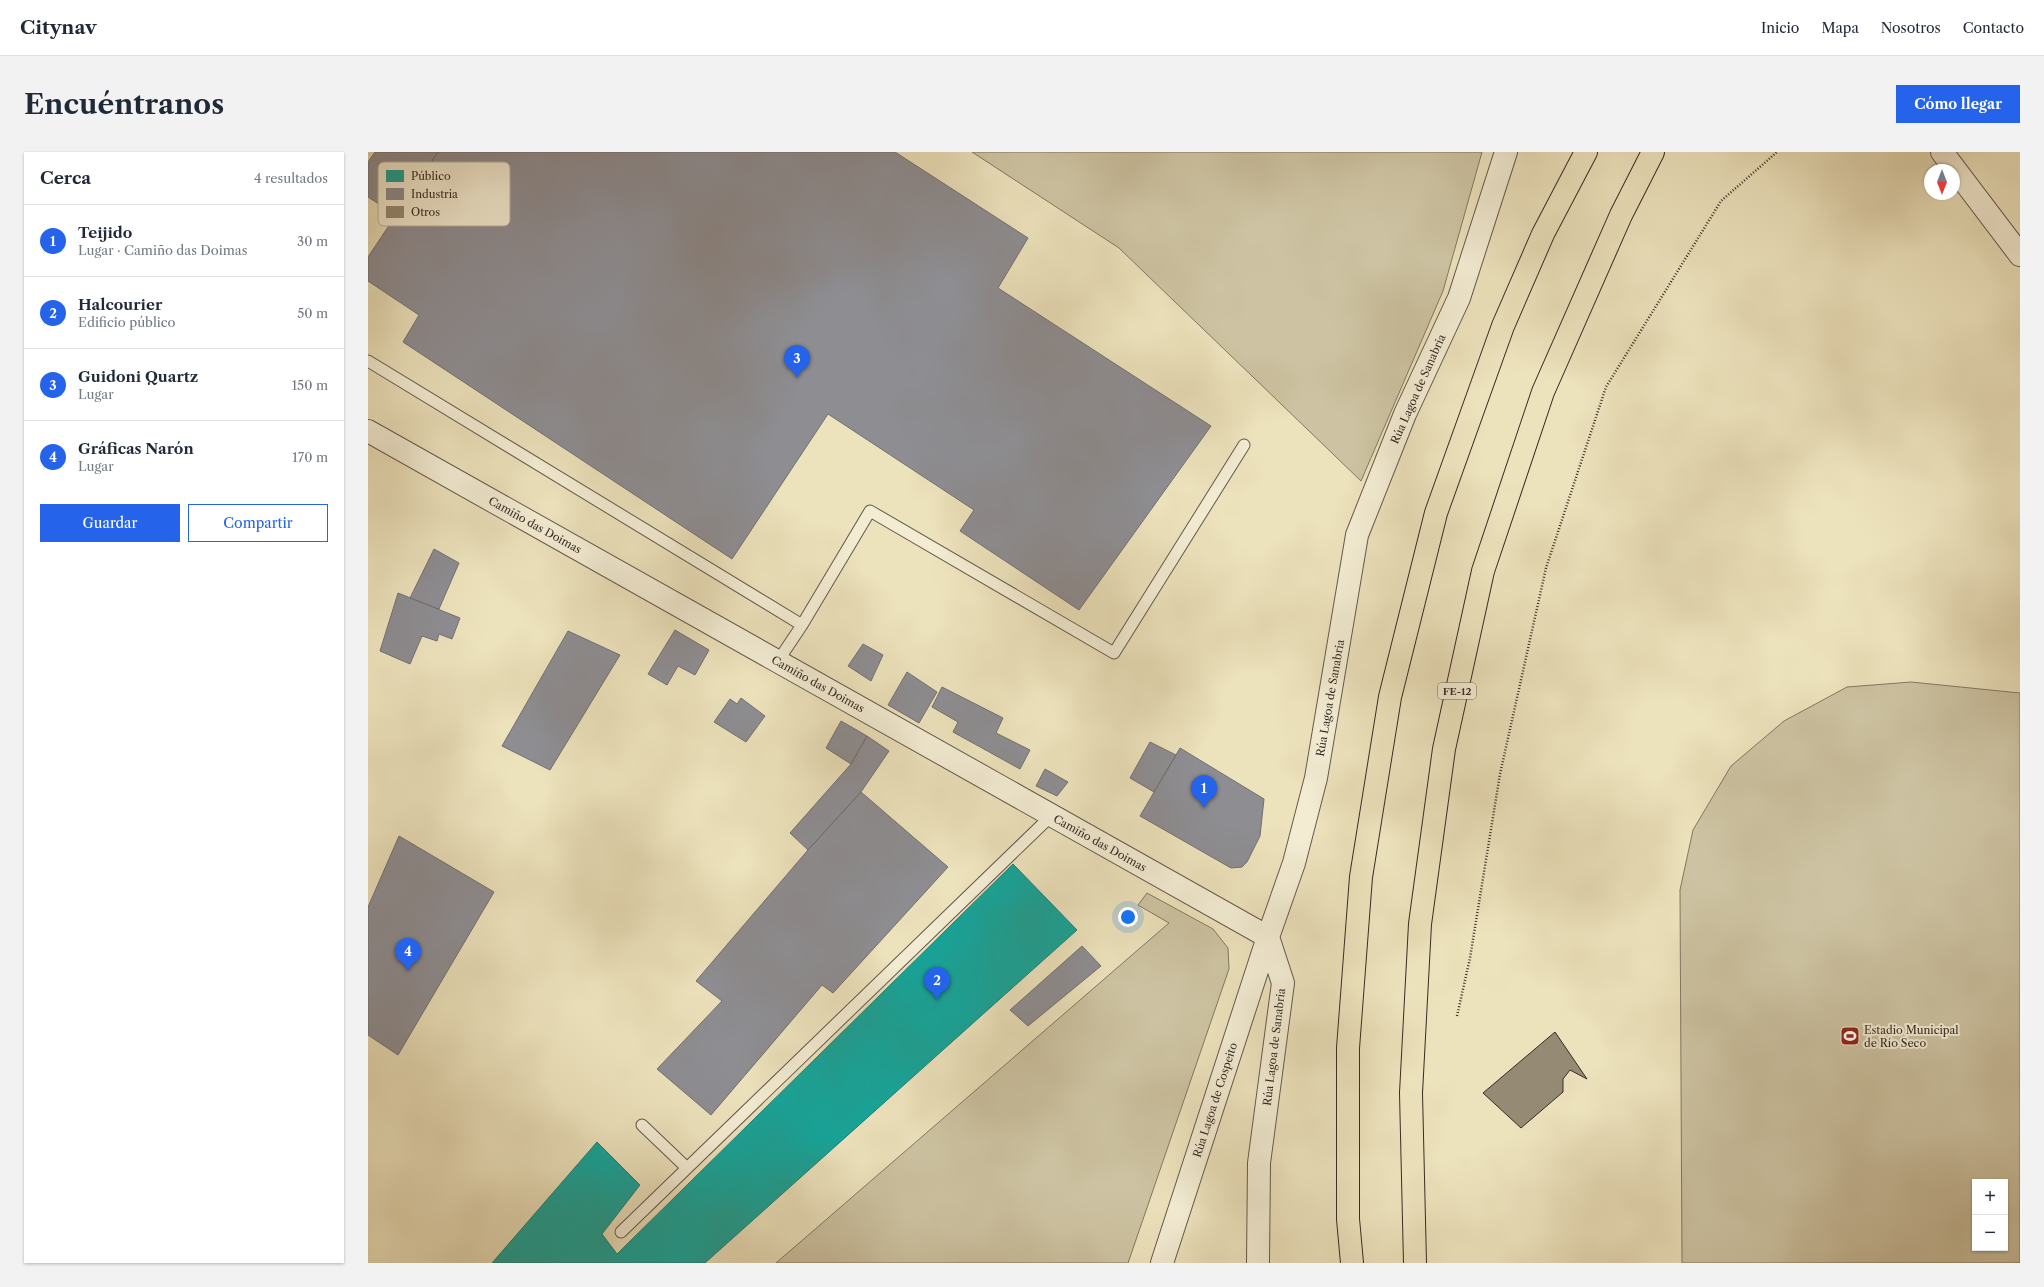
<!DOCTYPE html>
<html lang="es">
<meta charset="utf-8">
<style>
body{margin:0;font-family:"Libre Caslon Text",serif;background:#f2f2f3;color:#1f2937}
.controls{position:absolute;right:12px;bottom:12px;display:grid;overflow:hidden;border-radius:0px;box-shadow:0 1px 3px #0004}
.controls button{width:36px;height:36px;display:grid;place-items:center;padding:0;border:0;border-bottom:1px solid #e0e1e3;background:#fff;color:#1f2937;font:20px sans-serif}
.compass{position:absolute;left:1556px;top:12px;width:36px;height:36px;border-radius:50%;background:#fff;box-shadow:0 1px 3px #0004;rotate:180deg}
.you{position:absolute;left:760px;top:765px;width:14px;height:14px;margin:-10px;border:3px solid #fff;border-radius:50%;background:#1a73e8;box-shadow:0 0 0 6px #1a73e833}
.badge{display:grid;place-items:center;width:26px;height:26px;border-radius:50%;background:#2563eb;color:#fff;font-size:13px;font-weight:700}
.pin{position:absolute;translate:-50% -33px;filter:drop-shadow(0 1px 2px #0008)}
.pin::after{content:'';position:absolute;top:21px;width:14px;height:12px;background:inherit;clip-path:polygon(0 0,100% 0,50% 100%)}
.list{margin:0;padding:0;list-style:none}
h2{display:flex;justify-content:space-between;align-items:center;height:52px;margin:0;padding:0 16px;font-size:17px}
h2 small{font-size:13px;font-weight:400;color:#747a83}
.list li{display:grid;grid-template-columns:26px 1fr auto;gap:12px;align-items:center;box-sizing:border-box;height:72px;padding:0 16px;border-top:1px solid #e0e1e3}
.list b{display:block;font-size:15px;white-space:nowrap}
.list p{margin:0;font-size:13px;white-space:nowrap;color:#747a83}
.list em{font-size:13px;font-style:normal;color:#747a83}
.actions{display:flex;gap:8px;padding:12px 16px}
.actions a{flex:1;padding:9px 0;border:1px solid #2563eb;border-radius:0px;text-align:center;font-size:14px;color:#2563eb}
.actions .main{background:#2563eb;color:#fff}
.map{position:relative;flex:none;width:1652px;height:1111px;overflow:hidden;border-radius:0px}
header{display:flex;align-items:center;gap:24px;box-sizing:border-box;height:56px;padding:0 20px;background:#fff;border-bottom:1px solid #e0e1e3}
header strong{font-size:19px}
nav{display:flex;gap:22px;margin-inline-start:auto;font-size:14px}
.intro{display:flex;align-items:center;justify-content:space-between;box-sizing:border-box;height:96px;padding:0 24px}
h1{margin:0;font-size:28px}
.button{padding:10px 18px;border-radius:0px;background:#2563eb;color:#fff;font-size:14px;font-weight:700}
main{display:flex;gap:24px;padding:0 24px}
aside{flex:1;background:#fff;border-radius:0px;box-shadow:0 1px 3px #0004}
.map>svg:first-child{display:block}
</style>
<header>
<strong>Citynav</strong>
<nav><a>Inicio</a><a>Mapa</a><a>Nosotros</a><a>Contacto</a></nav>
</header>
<div class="intro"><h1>Encuéntranos</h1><a class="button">Cómo llegar</a></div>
<main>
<aside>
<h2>Cerca<small>4 resultados</small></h2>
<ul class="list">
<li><span class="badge">1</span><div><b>Teijido</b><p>Lugar · Camiño das Doimas</p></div><em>30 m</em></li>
<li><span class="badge">2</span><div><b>Halcourier</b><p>Edificio público</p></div><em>50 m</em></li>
<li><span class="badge">3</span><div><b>Guidoni Quartz</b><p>Lugar</p></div><em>150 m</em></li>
<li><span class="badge">4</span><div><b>Gráficas Narón</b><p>Lugar</p></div><em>170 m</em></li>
</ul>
<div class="actions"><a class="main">Guardar</a><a>Compartir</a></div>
</aside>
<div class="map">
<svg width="1652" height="1111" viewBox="0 0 1652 1111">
<rect width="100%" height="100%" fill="#ece2bc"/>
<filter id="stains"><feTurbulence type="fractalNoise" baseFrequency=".005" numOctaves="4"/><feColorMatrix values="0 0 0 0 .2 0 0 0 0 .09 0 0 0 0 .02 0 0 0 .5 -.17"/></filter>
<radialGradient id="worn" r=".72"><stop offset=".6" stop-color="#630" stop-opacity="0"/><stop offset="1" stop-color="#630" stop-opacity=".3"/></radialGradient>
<!-- green -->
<path fill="#cdc3a2" stroke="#827864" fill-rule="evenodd" d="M604,0H1114L1075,139L993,329L751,96Z
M1543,530L1652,541V1111H1314L1312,738L1325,678L1363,614L1416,569L1479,535ZM1607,1030H1637V1096H1607Z
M779,741L845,777L860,796L861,817L760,1111H408L801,771L770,753Z"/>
<!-- public -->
<path fill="#17a398" stroke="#217f76" d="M645,712L709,778L337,1111H124L229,990L272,1033L234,1082L249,1102Z"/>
<!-- industry -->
<path fill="#8d8d92" stroke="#737072" d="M7,0H70L28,63L0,45V10Z
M70,0H527L660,86L630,136L843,274L711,458L592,379L606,358L460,262L364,407L35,190L51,163L0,129V105Z
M66,397L91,411L71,457L42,446Z
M30,441L92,466L84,487L71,482L69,489L54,484L42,512L12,499Z
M307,478L341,498L327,523L310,514L299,533L280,522Z
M200,479L252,503L182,618L134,594Z
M495,492L515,503L503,529L480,514Z
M539,520L569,540L551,571L520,553Z
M574,535L635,566L628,581L662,598L652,617L585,580L590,570L564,555Z
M373,546L397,564L378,590L346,570L362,547L369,552Z
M473,569L499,584L483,612L458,596Z
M499,584L521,599L493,640L440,698L422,681L483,612Z
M782,590L808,603L786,640L762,626Z
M812,596L896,647L892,684L879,710L874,715L863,716L772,664Z
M677,617L700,630L689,644L668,634Z
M493,640L580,715L465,841L454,833L343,963L289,917L354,849L328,829L440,698Z
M31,684L126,740L30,903L0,883V755Z
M714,794L733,814L660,874L642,858Z"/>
<!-- building -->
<path fill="#958b74" stroke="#372c26" d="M1187,880L1219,927L1202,918L1195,927V940L1153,976L1115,941Z"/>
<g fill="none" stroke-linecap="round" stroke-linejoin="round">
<!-- lane casing -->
<g stroke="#645a4c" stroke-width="13">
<path id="lane" d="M0,209L434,473L410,509
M434,473L502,359L746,501L876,293
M274,973L319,1016
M253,1080L684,663"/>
</g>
<!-- street casing -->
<g stroke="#645a4c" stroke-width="24">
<path id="street" d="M1574,0L1652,103
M0,279L900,785L794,1111
M890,1111L891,1011L915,831L900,785L926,711L948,626L989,383L1037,262L1091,146L1138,0"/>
</g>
<!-- highway casing -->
<g stroke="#372c26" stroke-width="24">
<path id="highway" d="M984,1111L980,1067V896L993,725L1022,545L1068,361L1135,174L1175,82L1218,0
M1047,1111L1043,941L1052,772L1076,597L1115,419L1175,240L1253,63L1285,0"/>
</g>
<!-- path -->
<path stroke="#372c26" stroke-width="2.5" stroke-dasharray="1 2" stroke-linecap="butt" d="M1089,864L1102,806L1132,622L1178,416L1238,235L1353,49L1409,0"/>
<!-- lane -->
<use href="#lane" stroke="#f3ecd3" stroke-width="11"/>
<!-- street -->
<use href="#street" stroke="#f3ecd3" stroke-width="22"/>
<!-- highway -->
<use href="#highway" stroke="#ece2bc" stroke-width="22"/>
</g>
<!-- icons -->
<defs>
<g id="stadium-square" transform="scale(1)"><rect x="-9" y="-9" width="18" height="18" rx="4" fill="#8f2418" stroke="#f3ecd3"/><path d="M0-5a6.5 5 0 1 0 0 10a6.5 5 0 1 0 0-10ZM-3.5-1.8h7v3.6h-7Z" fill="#fff"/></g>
</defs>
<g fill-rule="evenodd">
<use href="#stadium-square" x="1482" y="884"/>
</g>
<g text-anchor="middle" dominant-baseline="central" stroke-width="4" stroke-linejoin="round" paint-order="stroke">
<!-- shield labels -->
<rect fill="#f3ecd3" stroke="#6f665a" stroke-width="1" x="1070" y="531" width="38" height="16" rx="3"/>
<g font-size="10" font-weight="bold" fill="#372c26">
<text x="1089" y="539">FE-12</text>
</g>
<!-- street labels -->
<g font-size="11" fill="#372c26" stroke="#f3ecd3">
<text transform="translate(1050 237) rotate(-66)">Rúa Lagoa de Sanabria</text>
<text transform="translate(167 373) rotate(29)">Camiño das Doimas</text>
<text transform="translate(450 532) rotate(29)">Camiño das Doimas</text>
<text transform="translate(962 546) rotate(-80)">Rúa Lagoa de Sanabria</text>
<text transform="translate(732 691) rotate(29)">Camiño das Doimas</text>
<text transform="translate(906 895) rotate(-83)">Rúa Lagoa de Sanabria</text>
<text transform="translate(847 948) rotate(-72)">Rúa Lagoa de Cospeito</text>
</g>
<!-- poi labels -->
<g font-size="11" fill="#372c26" stroke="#f3ecd3" text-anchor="start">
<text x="1496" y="878">Estadio Municipal<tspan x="1496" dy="13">de Río Seco</tspan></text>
</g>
</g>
<!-- legend -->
<rect x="10" y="10" width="132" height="64" rx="6" fill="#f3ecd3" stroke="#bbb29f" stroke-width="1"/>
<rect x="18" y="18" width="18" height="12" fill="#17a398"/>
<rect x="18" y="36" width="18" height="12" fill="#8d8d92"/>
<rect x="18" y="54" width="18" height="12" fill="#958b74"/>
<g font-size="11" fill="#372c26">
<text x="43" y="28">Público</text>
<text x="43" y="46">Industria</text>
<text x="43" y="64">Otros</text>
</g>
<rect width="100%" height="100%" filter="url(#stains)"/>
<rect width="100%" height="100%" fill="url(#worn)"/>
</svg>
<div class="controls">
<button>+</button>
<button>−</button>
</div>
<svg class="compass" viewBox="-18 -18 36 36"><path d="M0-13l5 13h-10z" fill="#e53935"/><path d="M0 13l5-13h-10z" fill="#747a83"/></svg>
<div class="you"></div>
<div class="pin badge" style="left:836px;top:656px">1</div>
<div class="pin badge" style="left:569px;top:848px">2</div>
<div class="pin badge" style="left:429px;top:226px">3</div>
<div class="pin badge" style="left:40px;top:819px">4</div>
</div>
</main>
